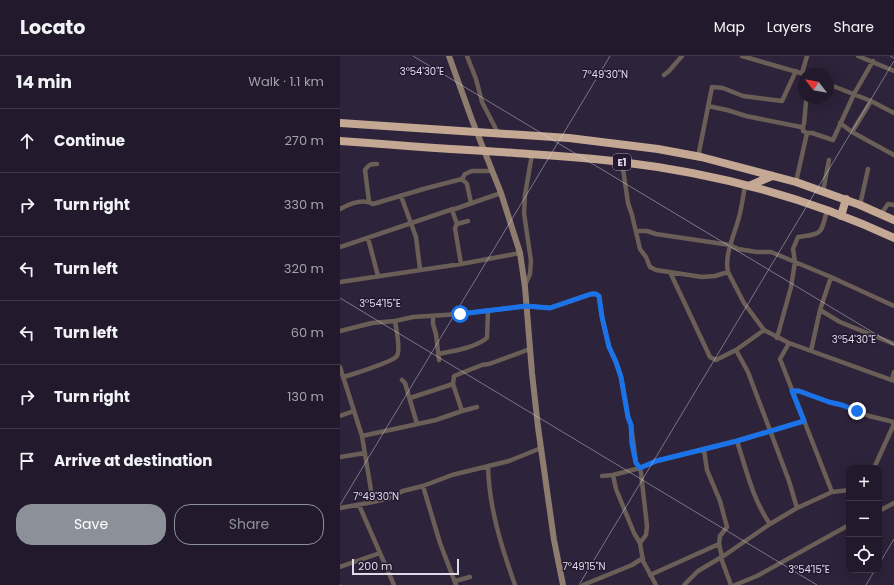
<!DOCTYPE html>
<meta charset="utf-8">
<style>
body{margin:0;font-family:Poppins,sans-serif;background:#2e2738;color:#f1f3f6}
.controls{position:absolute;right:12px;bottom:12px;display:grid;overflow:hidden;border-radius:8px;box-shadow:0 4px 16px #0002}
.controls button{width:36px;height:36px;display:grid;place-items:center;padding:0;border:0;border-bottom:1px solid #3f3848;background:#221a2c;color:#f1f3f6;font:20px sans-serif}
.compass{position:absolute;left:458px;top:12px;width:36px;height:36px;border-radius:50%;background:#221a2c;box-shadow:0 4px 16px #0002;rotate:301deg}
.scale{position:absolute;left:12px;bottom:10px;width:107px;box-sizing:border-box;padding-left:4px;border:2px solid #e0d9e9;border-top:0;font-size:11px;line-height:14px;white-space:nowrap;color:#e0d9e9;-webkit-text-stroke:3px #241930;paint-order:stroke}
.stop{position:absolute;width:12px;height:12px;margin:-9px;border:3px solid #1a73e8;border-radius:50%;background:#fff}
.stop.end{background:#1a73e8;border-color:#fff;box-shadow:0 1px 4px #0008}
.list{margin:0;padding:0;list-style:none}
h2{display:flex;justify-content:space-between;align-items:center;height:52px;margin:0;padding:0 16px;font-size:17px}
h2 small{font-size:13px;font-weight:400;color:#a2a1a9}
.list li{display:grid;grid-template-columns:26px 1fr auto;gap:12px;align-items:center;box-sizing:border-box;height:64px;padding:0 16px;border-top:1px solid #3f3848}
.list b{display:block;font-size:15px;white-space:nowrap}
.list em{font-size:13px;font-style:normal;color:#a2a1a9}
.actions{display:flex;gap:8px;padding:12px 16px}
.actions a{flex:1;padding:9px 0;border:1px solid #8c9099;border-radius:16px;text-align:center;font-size:14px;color:#8c9099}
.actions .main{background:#8c9099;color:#fff}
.icon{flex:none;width:22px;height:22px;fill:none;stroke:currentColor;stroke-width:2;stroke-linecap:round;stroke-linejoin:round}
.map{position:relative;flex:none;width:554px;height:529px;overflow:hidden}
header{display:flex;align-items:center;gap:24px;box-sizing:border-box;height:56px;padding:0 20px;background:#221a2c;border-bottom:1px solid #3f3848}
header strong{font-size:19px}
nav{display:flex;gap:22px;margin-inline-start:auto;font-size:14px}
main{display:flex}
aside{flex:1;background:#221a2c}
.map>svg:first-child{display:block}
</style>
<header>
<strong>Locato</strong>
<nav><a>Map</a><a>Layers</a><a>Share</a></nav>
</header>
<main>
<aside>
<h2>14 min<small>Walk · 1.1 km</small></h2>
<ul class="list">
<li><svg class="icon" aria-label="ahead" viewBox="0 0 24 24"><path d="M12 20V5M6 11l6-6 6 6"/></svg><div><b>Continue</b></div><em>270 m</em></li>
<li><svg class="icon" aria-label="right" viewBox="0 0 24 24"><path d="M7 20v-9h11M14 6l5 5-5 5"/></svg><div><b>Turn right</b></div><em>330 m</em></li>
<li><svg class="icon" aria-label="left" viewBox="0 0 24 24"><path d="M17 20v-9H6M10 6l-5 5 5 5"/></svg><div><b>Turn left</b></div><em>320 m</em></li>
<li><svg class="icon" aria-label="left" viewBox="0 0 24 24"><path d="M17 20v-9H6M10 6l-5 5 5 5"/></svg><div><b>Turn left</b></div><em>60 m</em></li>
<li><svg class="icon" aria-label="right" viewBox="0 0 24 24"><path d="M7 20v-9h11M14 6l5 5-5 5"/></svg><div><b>Turn right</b></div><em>130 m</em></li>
<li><svg class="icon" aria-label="arrive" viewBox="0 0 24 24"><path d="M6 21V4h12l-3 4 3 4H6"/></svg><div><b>Arrive at destination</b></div></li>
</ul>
<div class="actions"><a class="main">Save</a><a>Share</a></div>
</aside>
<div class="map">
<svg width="554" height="529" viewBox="0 0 554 529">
<rect width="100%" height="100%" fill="#2d233a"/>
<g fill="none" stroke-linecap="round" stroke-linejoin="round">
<!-- street -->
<path stroke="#6a5e56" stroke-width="4.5" d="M127,0L136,23L142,46L158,77
M402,0L464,18
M518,0L554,15
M462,17L467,0
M324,19L329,15L342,0
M488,28L531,45L554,57
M368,50L387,54L406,60L461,71L463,70
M500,67L512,76L554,99
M512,76L531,45
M467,77H472L493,84L514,38L533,5
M358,101L372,31L383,32L403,40L442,45L456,15
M282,106L288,147L292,159L300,193L306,201L310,211L316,214L362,221L375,220L388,216
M122,123L127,128L131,147
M456,126L467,77L463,75V70L464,68L466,46L468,42
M405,130C403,140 402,151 399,161C395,178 384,198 388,216L404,247L424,274L449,287L554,325
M483,135L489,104
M61,140L76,181L80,213
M29,146L25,114C29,108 31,108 37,108
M520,149L528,113
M0,153C9,148 23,142 33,148L87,132L122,123L125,118L132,115H152
M541,158L548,148L554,149
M117,168L128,165
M296,175H307L316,178L390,189L398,193L417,196H431L491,221L554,250
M28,182L38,220
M0,191L113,153
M121,208L115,172L117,168L112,154L161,137
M330,216L370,301L376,304L396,294L424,274
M0,226L121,208L180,197
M185,229L190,218L191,205L184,157L185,139L192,98
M480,254L500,266L554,288
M93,260V268L96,278L99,304
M0,275L32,267L55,265L73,261L120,258L186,250L210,252L251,238H256L259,240L262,261L269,291L276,306L281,321L288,361L291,369L296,407L300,412L301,417L307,470L306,479L300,487
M437,282L451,231L455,206L453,193L458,181C483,178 481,178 487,154
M449,287L440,303L492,436
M396,294L408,316L449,425L457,452
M471,295L480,254L491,221
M98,298C114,295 134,292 147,282L148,255
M0,311L22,380L33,446
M4,321C13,318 53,306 57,300C61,293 56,273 55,265
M62,324L65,327L77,368
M552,324L554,316
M453,335H459L489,346L502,349L529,360L554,366
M70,342L113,328
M122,355L113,328L114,320L142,309L149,308L190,293
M0,360L14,355
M22,380L96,364L122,355L137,351
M397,385C406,413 413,444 430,468
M0,401L25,397
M148,410C149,451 161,490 175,529
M534,412L554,368
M273,419L276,433L294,477L300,487L303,505L316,529
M262,420L273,419L300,412L316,405L397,385L464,365
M83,430L100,487L116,529
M19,449L54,529
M0,452L33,446L49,442L63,435L83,430L112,419L169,405L201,392
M539,455L554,447
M379,488L382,501
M381,502L391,529
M0,511L40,497
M310,519L379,488L380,480L387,471L380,445L367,414L364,394
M115,525L130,521
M243,529L292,509L303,502
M344,529L358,515L385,499L430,468L457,452L492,436L509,434
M395,529L417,520L509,469"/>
<!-- secondary -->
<path stroke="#8e7c6f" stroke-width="6" d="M109,0L132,64L161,137L180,197L185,231L192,317L198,371L214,484L223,529"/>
<!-- highway -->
<path stroke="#c4a893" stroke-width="8" d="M0,67L229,82L318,93L361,101L456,126L520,149L554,164
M0,85C53,89 107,93 160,96C201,99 241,101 281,106C374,117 469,142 554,182
M409,130L432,120
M501,160L506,143"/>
</g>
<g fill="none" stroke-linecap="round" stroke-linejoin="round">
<!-- route -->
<path stroke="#1a73e8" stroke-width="5" d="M120,258L186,250L210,252L251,238H256L259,240L262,261L269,291L276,306L281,321L288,361L291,369L292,388L296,407L300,412L316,405L397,385L464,365L452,335H459L489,346L502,349L517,355"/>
</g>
<!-- ticks -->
<path fill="none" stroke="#e0d9e9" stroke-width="1" stroke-opacity="0.45" d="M73,0L554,289M550,0L554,2M0,242L477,529M0,449L270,0M539,508L554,483M0,529H1M239,529L554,5M526,529L535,514"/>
<g text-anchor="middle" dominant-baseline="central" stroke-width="3" stroke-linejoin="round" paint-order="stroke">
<!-- shield labels -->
<rect fill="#241930" stroke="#a89fb2" stroke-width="1" x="273" y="98" width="18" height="16" rx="3"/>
<g font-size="10" font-weight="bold" fill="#e0d9e9">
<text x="282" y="106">E1</text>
</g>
</g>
<g font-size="10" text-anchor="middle" fill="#e0d9e9" stroke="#241930" stroke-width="3" stroke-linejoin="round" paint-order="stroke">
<text x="82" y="19">3°54'30"E</text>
<text x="265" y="22">7°49'30"N</text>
<text x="40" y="251">3°54'15"E</text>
<text x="514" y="287">3°54'30"E</text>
<text x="36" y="444">7°49'30"N</text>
<text x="244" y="514">7°49'15"N</text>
<text x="469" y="517">3°54'15"E</text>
</g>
</svg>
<div class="controls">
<button>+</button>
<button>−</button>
<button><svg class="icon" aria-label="locate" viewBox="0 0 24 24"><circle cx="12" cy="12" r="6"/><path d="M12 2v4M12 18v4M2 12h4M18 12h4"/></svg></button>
</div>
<svg class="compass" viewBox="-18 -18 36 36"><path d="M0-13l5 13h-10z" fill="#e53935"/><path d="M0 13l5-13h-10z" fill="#a2a1a9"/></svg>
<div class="scale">200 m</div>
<div class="stop" style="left:120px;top:258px"></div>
<div class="stop end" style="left:517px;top:355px"></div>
</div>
</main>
